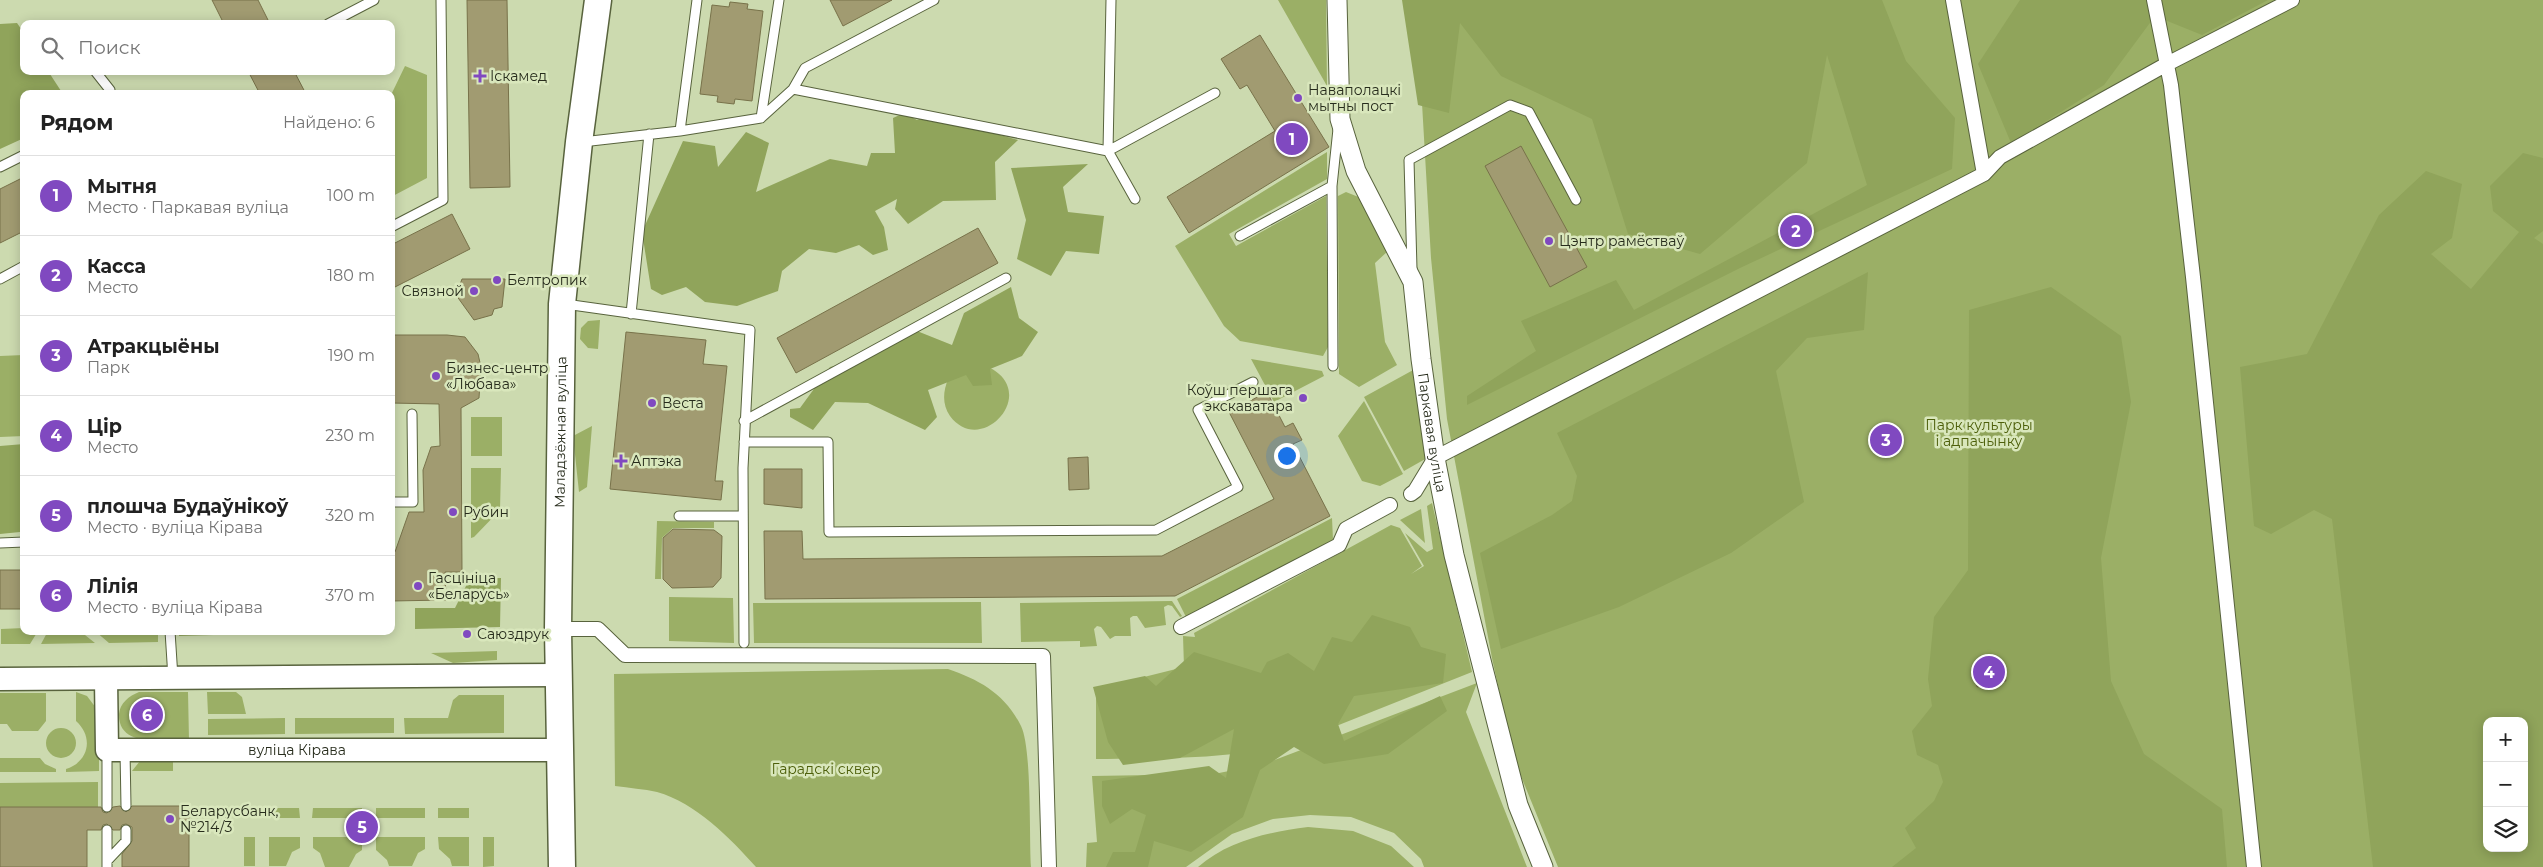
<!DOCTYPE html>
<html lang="ru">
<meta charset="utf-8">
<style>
body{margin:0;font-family:Montserrat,sans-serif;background:#f2f2f2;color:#222}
.controls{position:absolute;right:15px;bottom:15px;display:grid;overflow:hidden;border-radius:10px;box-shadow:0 2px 12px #0003}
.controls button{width:45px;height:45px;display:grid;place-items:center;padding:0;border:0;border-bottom:1px solid #e0e0e0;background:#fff;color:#222;font:25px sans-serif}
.you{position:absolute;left:1286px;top:455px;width:18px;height:18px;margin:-12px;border:4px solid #fff;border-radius:50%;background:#1a73e8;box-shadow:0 0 0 8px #1a73e833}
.badge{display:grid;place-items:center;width:32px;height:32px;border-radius:50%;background:#8049c0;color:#fff;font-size:16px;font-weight:700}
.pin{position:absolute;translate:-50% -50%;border:2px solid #fff;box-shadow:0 1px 5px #0006}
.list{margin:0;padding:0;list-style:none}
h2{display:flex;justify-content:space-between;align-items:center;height:65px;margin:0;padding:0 20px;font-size:21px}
h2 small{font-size:16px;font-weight:400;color:#767676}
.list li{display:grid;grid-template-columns:32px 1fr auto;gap:15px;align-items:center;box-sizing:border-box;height:80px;padding:0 20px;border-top:1px solid #e0e0e0}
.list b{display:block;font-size:19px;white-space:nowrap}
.list p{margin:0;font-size:16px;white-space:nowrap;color:#767676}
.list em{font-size:16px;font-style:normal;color:#767676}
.icon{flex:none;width:28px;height:28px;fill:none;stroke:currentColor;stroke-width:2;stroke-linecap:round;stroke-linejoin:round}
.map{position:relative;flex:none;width:2543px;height:867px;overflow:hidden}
.search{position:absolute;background:#fff;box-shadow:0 2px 12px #0003;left:20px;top:20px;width:375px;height:55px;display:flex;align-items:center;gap:12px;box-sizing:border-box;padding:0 18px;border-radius:10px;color:#767676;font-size:19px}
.panel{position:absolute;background:#fff;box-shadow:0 2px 12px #0003;left:20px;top:90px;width:375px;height:545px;border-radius:10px}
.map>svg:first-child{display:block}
</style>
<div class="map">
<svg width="2543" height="867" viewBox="0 0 2543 867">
<rect width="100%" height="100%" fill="#ccdaaf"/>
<!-- green -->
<path fill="#9baf66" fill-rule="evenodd" d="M1278,0H1326L1327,86Z
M1416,0H2543V867H1558L1514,759L1492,658L1447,419L1431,258ZM2487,721H2524V848H2487Z
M405,66L427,75V178L391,197V95Z
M1327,152V179L1229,234L1236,246L1326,196L1328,347L1323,356L1240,341L1224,326L1175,246Z
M1346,192L1361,198L1388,251L1375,263L1385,342L1397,365L1359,387L1339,374L1338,196Z
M600,320L598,349L588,348L580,339L581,328L588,321Z
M24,355V436L0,437V356Z
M1251,359L1322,371L1324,376L1274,402Z
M984,365C1044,389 982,459 950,416C942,404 943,392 948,379Z
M1415,369L1427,458L1404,471L1364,397Z
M1364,401L1403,474L1380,486L1362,481L1338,436Z
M471,417H502V456H471Z
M592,426L587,487L579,492L573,436Z
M471,468H501L500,510L474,537L471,538Z
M1432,503L1472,672L1291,744C1227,760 1161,758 1096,759V689L1184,667L1183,636L1195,637L1194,633L1391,525L1400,528L1422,566L1411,574L1424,566L1405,533L1427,552L1433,549L1427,506Z
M1421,509L1425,543L1400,520Z
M1332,518L1333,540L1186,617L1177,599Z
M657,521L714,522V528H673L662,538L661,579H655Z
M669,597L733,598L734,643L669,641Z
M1172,601L1182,616L1180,617L1172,606L1168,605L1164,607L1166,625L1145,628L1137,616H1133L1130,618L1131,636H1115L1110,639L1101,627L1097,626L1094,629L1097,646L1080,647V641L1021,642L1020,603Z
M981,602L982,643H754L753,603Z
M24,628V631H38L30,644H1V629Z
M48,631H80L95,643L41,644Z
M95,631H158V642L109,643Z
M497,651V660L453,663L431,653Z
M948,669C980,680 1005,694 1021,726C1032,748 1029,837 1031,867H756C730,838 696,803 657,792C644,789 629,788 615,786L614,674Z
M1477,683L1466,712L1527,867H1424L1421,859L1394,833L1351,817L1310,815L1273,819L1232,834L1186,867H1086L1087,843L1097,842L1092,776L1214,774L1264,764Z
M76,692L87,696L99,712V771L66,772V769C89,762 94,737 76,721Z
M139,692H188L189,740C166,740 118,749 119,714C120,703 129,696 139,692Z
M207,692H236L242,697L246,714H208Z
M0,693H46V721L38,731H12L7,724H0Z
M459,695H504V733L405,734L404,718H448L453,700Z
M285,718V734L208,735V719Z
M295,718H394V733L295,734Z
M46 743a15 15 0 1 1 30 0a15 15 0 1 1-30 0Z
M0,758H40L45,764L56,769V772H0Z
M173,759V771H132L140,761Z
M98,782V807H0V783Z
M269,808H299L300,818H269Z
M313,808H362V818H312Z
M376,808H425V818H376Z
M438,808H469V818H438Z
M1308,827L1353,831L1391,846L1414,867H1198C1229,840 1269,832 1308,827Z
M244,837H255V866H244Z
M269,837H300V848L292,852L286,866H269Z
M313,837H362V850L356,854L349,867H325L320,853L313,848Z
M376,837H425V849L418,853L412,866H389L387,860L376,850Z
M438,837H469V866H452L450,859L439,849Z
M483,837H494V866L483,867Z"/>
<!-- forest -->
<path fill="#90a45b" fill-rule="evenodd" d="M1402,0H1882L1906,61L1955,118L1952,169L1740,268L1467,405V396L1536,351L1521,321L1616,280L1634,310L1867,185L1827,55L1807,163L1700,254L1628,234L1592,119L1501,76L1460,23L1449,113L1418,105Z
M2020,0H2268L2202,35L2155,16L2104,85L2011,143L1978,64Z
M17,23L24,33V71H48L63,94H24V138L0,149V24Z
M904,113L917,120L930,115L1018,140L995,162L996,200L943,201L908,224L895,209L897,199L875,211L884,227L888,250L873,255L859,245L836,253L809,249L782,271L778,291L737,306L705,302L686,287L662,295L651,289L642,232L683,141L715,146L718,167L746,132L769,143L756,192L830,159L867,166L871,153H895L893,118Z
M2523,153L2543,158V231L2534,238L2543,244V867H2373L2332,519L2314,510L2271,534L2254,526L2240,367L2307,354L2379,215L2426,171L2462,184L2452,238L2431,254L2471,289L2519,232L2493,211L2490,186ZM2487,721H2524V848H2487Z
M1088,164L1063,187L1068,212L1104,216L1099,254L1066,251L1051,276L1017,259L1026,220L1011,168Z
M1868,272L1864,330L1807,338L1776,371L1804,502L1731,553L1619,607L1501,649L1480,553L1552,515L1572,501L1577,476L1557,433Z
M1011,287L1019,318L1038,332L1022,356L990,369L992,385L973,386L966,375L928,390L937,417L925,430L868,403L835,402L813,430L790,417V409L800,408L830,367L873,356L917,331L952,345L964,313Z
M2051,287L2121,336L2131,402L2101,558L2111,681L2144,754L2222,809L2227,867H1892L1916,848L1905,828L1934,801L1943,782L1938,765L1917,755L1912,731L1932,706L1928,679L1934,617L1968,570L1969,310Z
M24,444V528L20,532L0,534V446Z
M470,578H501L500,627L415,629V608H455Z
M1372,615L1410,627L1421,647L1446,654L1443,683L1354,696L1338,724L1344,741L1440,696L1447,711L1388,754L1324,764L1294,747L1260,770L1243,817L1191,852L1154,841L1148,867H1106L1113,852H1135L1146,815L1132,809L1110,824L1102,806V781L1209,766L1226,778L1234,729L1180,758L1123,765L1108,742L1093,687L1145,676L1156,686L1194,652L1261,673L1267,662L1288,653L1314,671L1332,637L1352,642Z
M179,631H249L248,634L179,636Z"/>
<!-- building -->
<path fill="#a19b71" stroke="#78724a" d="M212,0H258L270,24H224Z
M467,0H507L510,187L470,188Z
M830,0H892L843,26Z
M730,2L748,4L747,9L763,11L752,101L735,99L734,104L717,102L718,96L700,94L712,5L729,7Z
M1260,35L1329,147L1189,233L1167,197L1275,131L1247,85L1240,89L1221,59Z
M248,71H294L306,94H260Z
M1521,146L1587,267L1550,287L1485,166Z
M24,177V231L0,243V189Z
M452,214L470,249L391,289V245Z
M1803,216L1813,233L1788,246L1779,229Z
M978,228L998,263L796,373L777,338Z
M462,279H505L502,307L494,309L492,315L474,320L456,295Z
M626,332L706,340L703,364L727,366L715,481H723L721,500L610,489Z
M391,335H447L465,337L478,354L481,367L479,398L461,408L462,572H445L446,600L391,601V552H395L409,512H424L423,470L431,447L440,446L439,404L391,403Z
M1267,392L1285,427L1293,423L1302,440L1293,444L1330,516L1175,596L765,599L764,531H802L803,559L1162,556L1274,499L1229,412Z
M1088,457L1089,489L1069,490L1068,458Z
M764,469H802V508L764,504Z
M673,529L714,530L722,536L721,578L713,587L672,588L663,579V538Z
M0,570H24V609H0Z
M2002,661L2006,681L1977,687L1973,667Z
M120,806L126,812L132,806H189V867H122V854L132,841V827L126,824L122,825L120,830H113L107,824L103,825L101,830H87V867H0V807H101L103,812L107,813L113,807Z"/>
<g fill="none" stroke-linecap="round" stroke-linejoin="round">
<!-- service casing -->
<g stroke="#58633d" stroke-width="11">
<path id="service" d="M1111,0L1108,151L1135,199
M328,24L374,0
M95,71L110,90L109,94
M793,89L805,68L934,0
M761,118L779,0
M680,131L697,0
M582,142L680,131L761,118L793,89L1108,151L1215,93
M0,167L24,155
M391,227L443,200L441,0
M1240,236L1332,186
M1412,269L1409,160L1510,105L1529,112L1576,200
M0,279L24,266
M565,304L750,330L743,468L744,643
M631,314L649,134
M1333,366L1332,186L1338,129
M744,421L1006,278
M744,442H828L829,532L1156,530L1238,487L1198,410L1253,382
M391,502H413L412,414
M679,516H743
M0,543L24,542
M170,631L173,678
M107,750V807
M125,751L126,806
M107,830V867
M107,861L126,841V830"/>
</g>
<!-- pedestrian casing -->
<g stroke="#58633d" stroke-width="16">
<path id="pedestrian" d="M1953,0L1984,174
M2154,0L2171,85L2193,277L2254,867
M1411,494L1415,491L1435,458L1984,174L2000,157L2167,64L2292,0
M1181,627L1339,545L1346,529L1390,505
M558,629H598L625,655L1043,656L1049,867"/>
</g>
<!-- minor casing -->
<g stroke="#58633d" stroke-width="21">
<g id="minor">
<path id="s1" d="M1337,0L1340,119L1356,171L1413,282L1421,359L1435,458L1454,555L1518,805L1543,867"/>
</g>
</g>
<!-- tertiary casing -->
<g stroke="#58633d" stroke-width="25">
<g id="tertiary">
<path d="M0,679L559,675"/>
<path id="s2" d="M106,679L107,750H560"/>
</g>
</g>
<!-- secondary casing -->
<g stroke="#58633d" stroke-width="29">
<g id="secondary">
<path id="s3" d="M562,867L558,629L562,304L579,142L598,0"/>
</g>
</g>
<!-- service -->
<use href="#service" stroke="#fff" stroke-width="9"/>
<!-- pedestrian -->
<use href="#pedestrian" stroke="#fff" stroke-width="14"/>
<!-- minor -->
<use href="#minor" stroke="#fff" stroke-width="19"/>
<!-- tertiary -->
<use href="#tertiary" stroke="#fff" stroke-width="22"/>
<!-- secondary -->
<use href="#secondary" stroke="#fff" stroke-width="26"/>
</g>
<!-- markers -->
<g fill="#8049c0" stroke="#d9e7bc" stroke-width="2">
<path d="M477.5 68.5h5v5h5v5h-5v5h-5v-5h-5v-5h5z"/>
<circle cx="1298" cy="98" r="5"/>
<circle cx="1549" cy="241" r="5"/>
<circle cx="497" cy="280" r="5"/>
<circle cx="474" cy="291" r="5"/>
<circle cx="436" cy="376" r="5"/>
<circle cx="1303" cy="398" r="5"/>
<circle cx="652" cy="403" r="5"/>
<path d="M618.5 453.5h5v5h5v5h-5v5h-5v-5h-5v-5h5z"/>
<circle cx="453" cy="512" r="5"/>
<circle cx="418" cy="586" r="5"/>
<circle cx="467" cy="634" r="5"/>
<circle cx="170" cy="819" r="5"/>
</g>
<g text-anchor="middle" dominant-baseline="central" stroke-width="5" stroke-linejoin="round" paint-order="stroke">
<!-- poi labels -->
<g font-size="14" fill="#272c1c" stroke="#d9e7bc" text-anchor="start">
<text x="490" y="76">Іскамед</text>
<text x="1308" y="90">Наваполацкі<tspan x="1308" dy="16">мытны пост</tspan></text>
<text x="1559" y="241">Цэнтр рамёстваў</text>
<text x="507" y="280">Белтропик</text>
<text x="464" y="291" text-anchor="end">Связной</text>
<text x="446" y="368">Бизнес-центр<tspan x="446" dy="16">«Любава»</tspan></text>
<text x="1293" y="390" text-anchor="end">Коўш першага<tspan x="1293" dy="16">экскаватара</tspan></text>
<text x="662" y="403">Веста</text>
<text x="631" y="461">Аптэка</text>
<text x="463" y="512">Рубин</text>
<text x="428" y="578">Гасцініца<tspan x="428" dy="16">«Беларусь»</tspan></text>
<text x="477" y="634">Саюздрук</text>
<text x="180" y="811">Беларусбанк,<tspan x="180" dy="16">№214/3</tspan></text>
</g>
<!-- park labels -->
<g font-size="14" fill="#4d5f0a" stroke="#d9e7bc">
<text x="1979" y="425">Парк культуры<tspan x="1979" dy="16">і адпачынку</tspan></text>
<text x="826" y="769">Гарадскі сквер</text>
</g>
<!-- street labels -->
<g font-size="14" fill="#272c1c" stroke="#d9e7bc">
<text stroke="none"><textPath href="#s3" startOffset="435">Маладзёжная вуліца</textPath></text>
<text stroke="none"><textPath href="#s1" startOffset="450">Паркавая вуліца</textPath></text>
<text stroke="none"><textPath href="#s2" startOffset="261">вуліца Кірава</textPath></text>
</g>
</g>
</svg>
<div class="controls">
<button>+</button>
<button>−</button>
<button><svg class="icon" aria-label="layers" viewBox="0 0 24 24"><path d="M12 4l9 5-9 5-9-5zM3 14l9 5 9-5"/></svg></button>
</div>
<div class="you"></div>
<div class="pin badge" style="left:1292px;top:139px">1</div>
<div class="pin badge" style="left:1796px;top:231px">2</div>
<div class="pin badge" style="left:1886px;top:440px">3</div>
<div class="pin badge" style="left:1989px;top:672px">4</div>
<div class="pin badge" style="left:362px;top:827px">5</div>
<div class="pin badge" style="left:147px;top:715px">6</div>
<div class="search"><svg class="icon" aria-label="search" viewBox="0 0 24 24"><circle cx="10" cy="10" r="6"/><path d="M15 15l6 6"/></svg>Поиск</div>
<section class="panel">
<h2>Рядом<small>Найдено: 6</small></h2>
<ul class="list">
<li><span class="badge">1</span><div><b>Мытня</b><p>Место · Паркавая вуліца</p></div><em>100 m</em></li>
<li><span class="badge">2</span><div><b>Касса</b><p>Место</p></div><em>180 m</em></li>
<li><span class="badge">3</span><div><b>Атракцыёны</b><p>Парк</p></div><em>190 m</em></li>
<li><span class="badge">4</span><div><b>Цір</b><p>Место</p></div><em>230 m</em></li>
<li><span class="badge">5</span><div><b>плошча Будаўнікоў</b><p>Место · вуліца Кірава</p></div><em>320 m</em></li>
<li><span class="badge">6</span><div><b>Лілія</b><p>Место · вуліца Кірава</p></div><em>370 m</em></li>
</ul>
</section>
</div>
